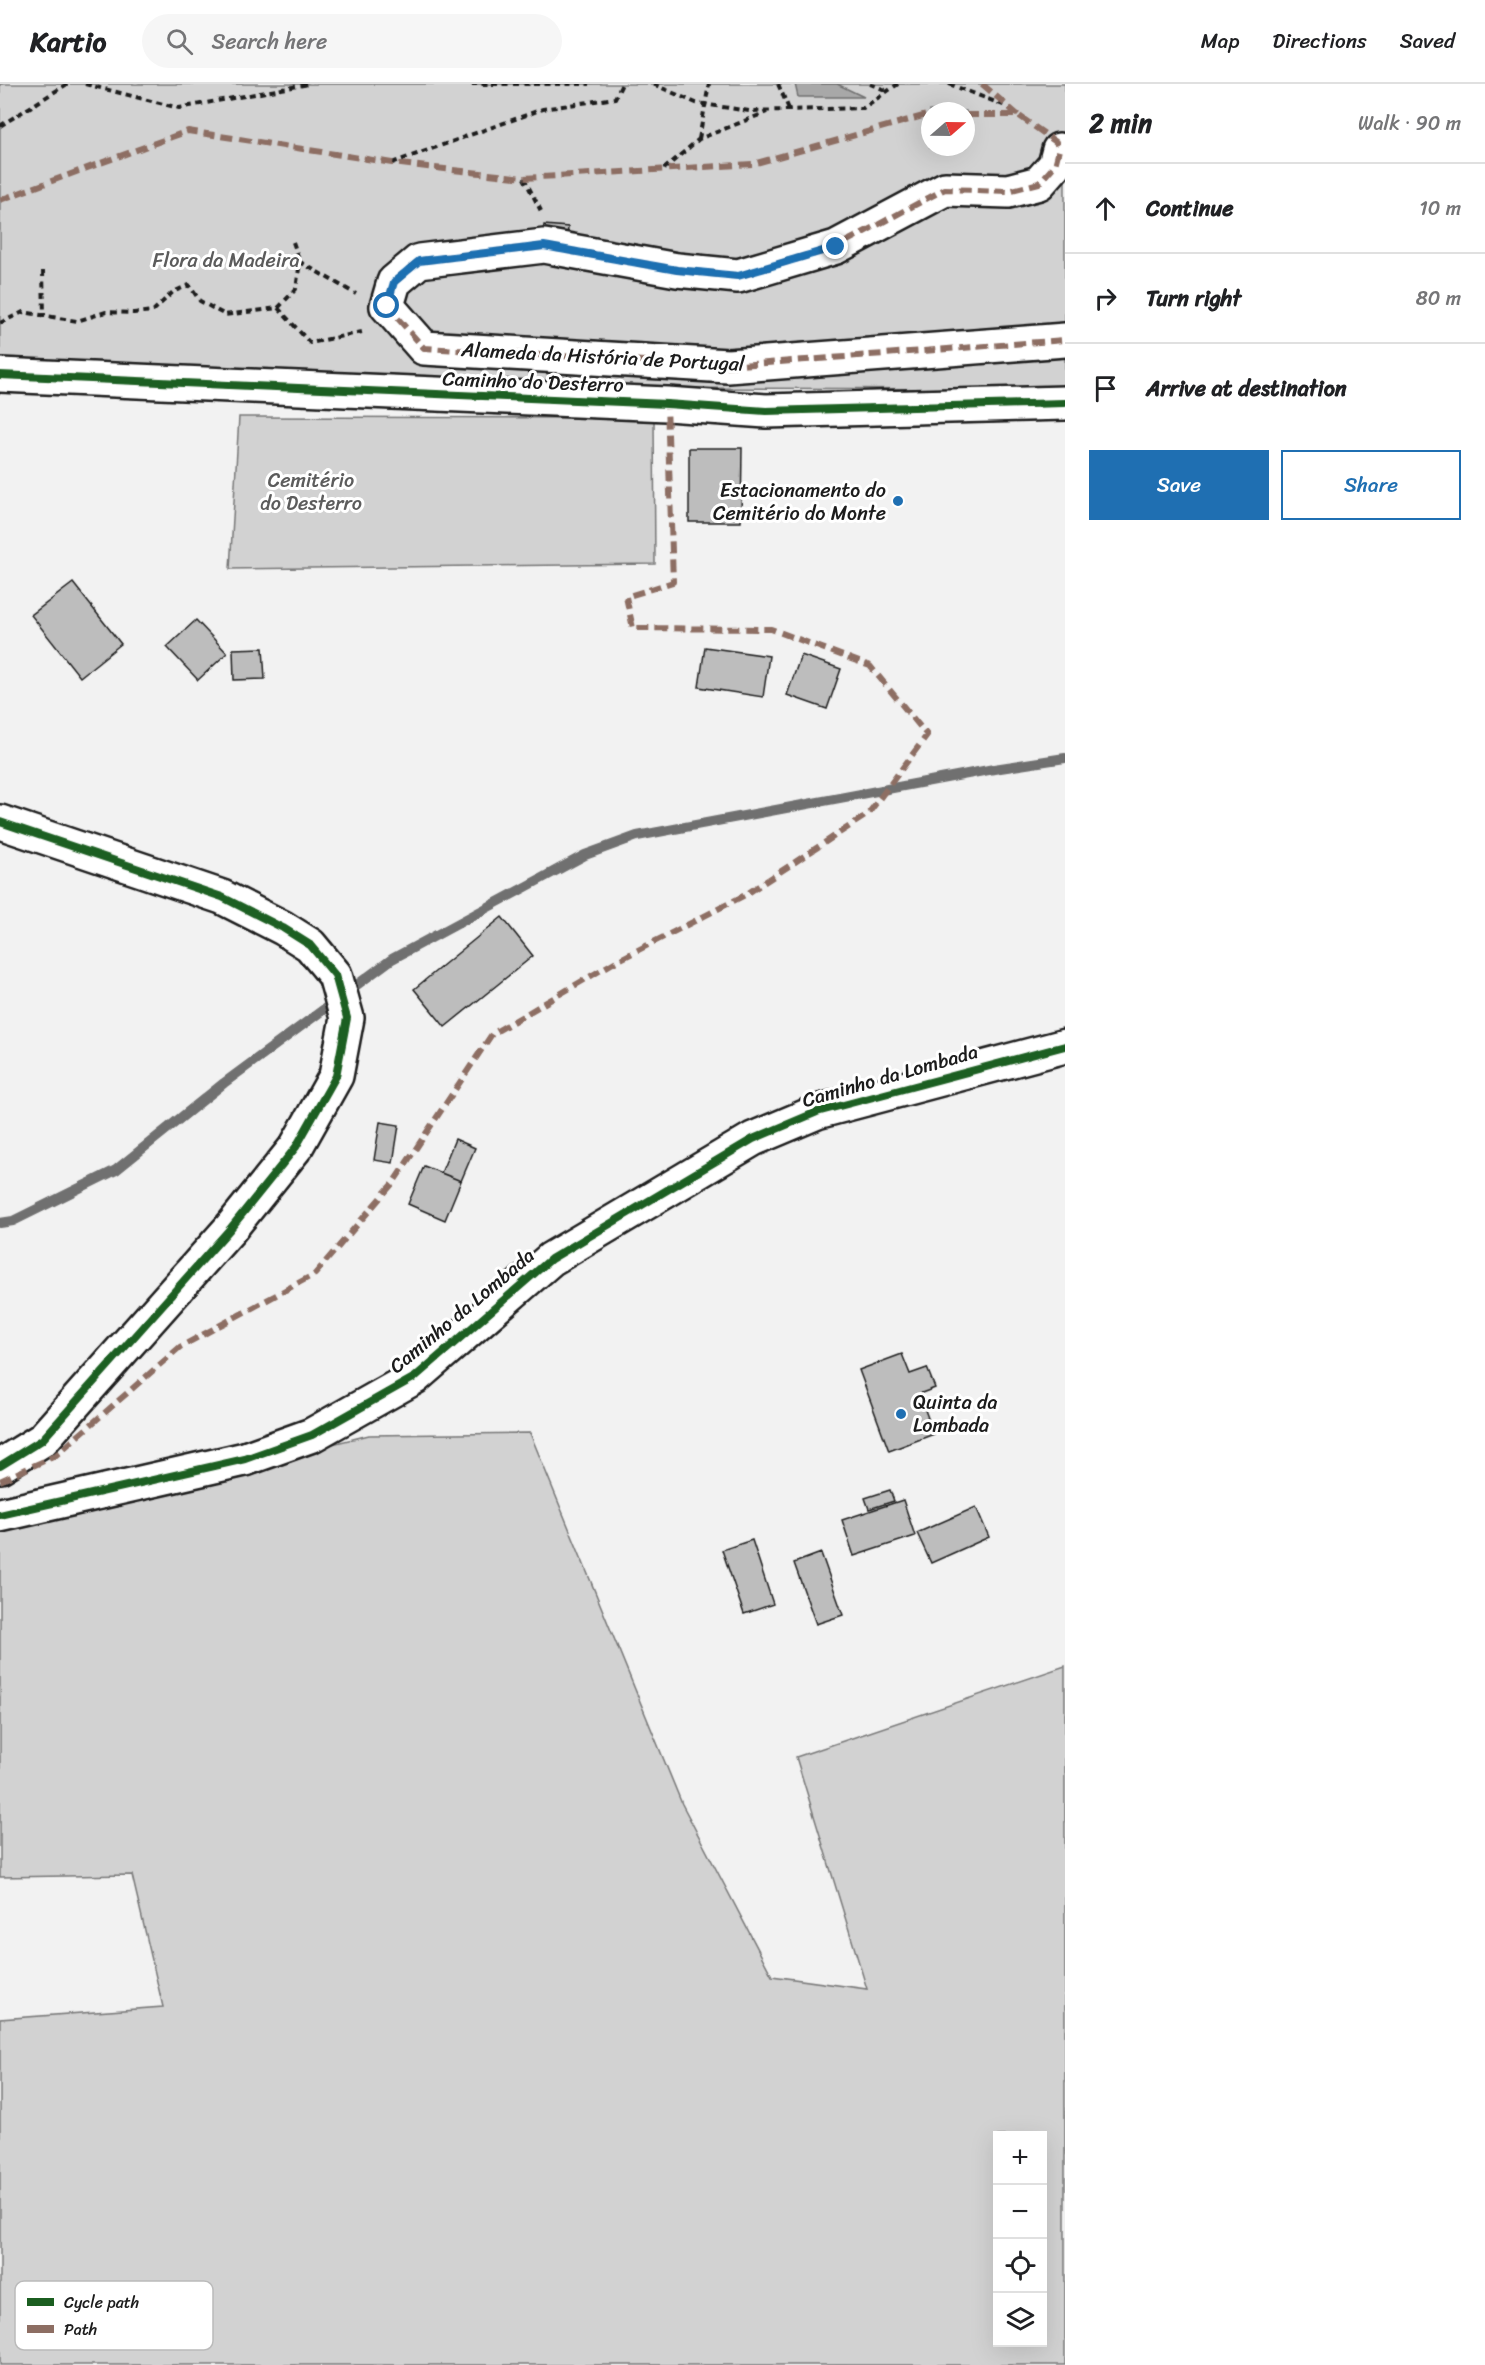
<!DOCTYPE html>
<meta charset="utf-8">
<style>
body{margin:0;font-family:Sriracha,sans-serif;background:#f6f6f6;color:#202124}
.controls{position:absolute;right:18px;bottom:18px;display:grid;overflow:hidden;border-radius:0px;box-shadow:0 6px 24px #0002}
.controls button{width:54px;height:54px;display:grid;place-items:center;padding:0;border:0;border-bottom:2px solid #e0e0e0;background:#fff;color:#202124;font:30px sans-serif}
.compass{position:absolute;left:921px;top:18px;width:54px;height:54px;border-radius:50%;background:#fff;box-shadow:0 6px 24px #0002;rotate:70deg}
.stop{position:absolute;width:18px;height:18px;margin:-14px;border:4px solid #1f6fb2;border-radius:50%;background:#fff}
.stop.end{background:#1f6fb2;border-color:#fff;box-shadow:0 2px 6px #0008}
.list{margin:0;padding:0;list-style:none}
h2{display:flex;justify-content:space-between;align-items:center;height:78px;margin:0;padding:0 24px;font-size:26px}
h2 small{font-size:20px;font-weight:400;color:#757577}
.list li{display:grid;grid-template-columns:39px 1fr auto;gap:18px;align-items:center;box-sizing:border-box;height:90px;padding:0 24px;border-top:2px solid #e0e0e0}
.list b{display:block;font-size:22px;white-space:nowrap}
.list em{font-size:20px;font-style:normal;color:#757577}
.actions{display:flex;gap:12px;padding:18px 24px}
.actions a{flex:1;padding:14px 0;border:2px solid #1f6fb2;border-radius:0px;text-align:center;font-size:21px;color:#1f6fb2}
.actions .main{background:#1f6fb2;color:#fff}
.icon{flex:none;width:33px;height:33px;fill:none;stroke:currentColor;stroke-width:2;stroke-linecap:round;stroke-linejoin:round}
.map{position:relative;flex:none;width:1065px;height:2281px;overflow:hidden}
header{display:flex;align-items:center;gap:36px;box-sizing:border-box;height:84px;padding:0 30px;background:#fff;border-bottom:2px solid #e0e0e0}
header strong{font-size:28px}
nav{display:flex;gap:33px;margin-inline-start:auto;font-size:21px}
.search{width:420px;height:54px;background:#f6f6f6;display:flex;align-items:center;gap:15px;box-sizing:border-box;padding:0 21px;border-radius:33px;color:#757577;font-size:22px}
main{display:flex}
aside{flex:1;background:#fff}
.map>svg:first-child{display:block}
</style>
<header>
<strong>Kartio</strong>
<div class="search"><svg class="icon" aria-label="search" viewBox="0 0 24 24"><circle cx="10" cy="10" r="6"/><path d="M15 15l6 6"/></svg>Search here</div>
<nav><a>Map</a><a>Directions</a><a>Saved</a></nav>
</header>
<main>
<div class="map">
<svg width="1065" height="2281" viewBox="0 0 1065 2281">
<rect width="100%" height="100%" fill="#f2f2f2"/>
<filter id="ink" filterUnits="userSpaceOnUse"><feTurbulence type="fractalNoise" baseFrequency=".0167" numOctaves="2"/><feDisplacementMap in="SourceGraphic" scale="12" xChannelSelector="R" yChannelSelector="G"/><feConvolveMatrix kernelMatrix="1 2 1 2 8 2 1 2 1" color-interpolation-filters="sRGB"/></filter>
<g filter="url(#ink)">
<!-- green -->
<path fill="#d2d2d2" stroke="#777" stroke-width="1.5" fill-rule="evenodd" d="M0,0H1065V305L625,304L0,275ZM930,27H966V63H930Z
M239,333L654,334L655,480L230,485Z
M530,1349L682,1720L772,1892L867,1905L796,1673L1065,1582V2281H0V1935L163,1923L132,1791L0,1793V1442L369,1351ZM998,2052H1042V2258H998Z"/>
<!-- water -->
<path fill="#a8a8a8" stroke="#707070" stroke-width="1.5" d="M795,0H837L864,13H798Z"/>
<g fill="none" stroke-linecap="round" stroke-linejoin="round">
<!-- stream -->
<path stroke="#707070" stroke-width="10" d="M0,1139L13,1137L116,1086L224,999L392,875L585,771L637,752L994,685L1065,674"/>
</g>
<!-- building -->
<path fill="#bdbdbd" stroke="#1c1c1c" stroke-width="1.5" d="M544,141L568,143L567,157L542,155Z
M689,364H742L741,438H689Z
M73,499L121,560L80,593L31,531Z
M196,536L227,569L198,596L167,563Z
M705,563L769,572L763,613L699,603Z
M263,564L265,595L234,596L233,565Z
M801,571L841,585L827,625L787,611Z
M502,833L533,872L445,943L414,905Z
M380,1038L399,1041L393,1079L374,1076Z
M455,1055L475,1064L461,1097L441,1089Z
M424,1082L461,1097L445,1136L408,1120Z
M902,1270L910,1290L927,1284L935,1304L919,1310L934,1350L889,1367L859,1286Z
M890,1406L894,1417L869,1425L865,1414Z
M903,1416L915,1452L854,1472L842,1436Z
M976,1423L989,1453L931,1479L917,1449Z
M752,1456L773,1520L744,1530L722,1466Z
M821,1469L843,1531L816,1540L794,1479Z"/>
<g fill="none" stroke-linecap="round" stroke-linejoin="round">
<!-- street casing -->
<g stroke="#1c1c1c" stroke-width="38">
<path id="street" d="M1059,66L1055,81L1039,99L1008,107L945,105L836,163L738,192L677,186L544,162L419,177L394,198L387,222L424,264L728,282L1065,256
M0,291L667,320L766,327L1065,319
M0,738L222,813L283,844L310,861L335,891L347,934L336,992L296,1063L230,1145L42,1356L0,1382
M0,1431L245,1375L312,1351L415,1293L551,1175L753,1055L817,1028L1065,962"/>
</g>
<!-- path -->
<path stroke="#1c1c1c" stroke-width="4" stroke-dasharray="6 4.5" stroke-linecap="butt" d="M85,0L179,24L309,0
M471,0H589
M653,0L696,19L749,27L863,24L898,0
M778,0L789,25
M870,0L888,7
M949,0L1006,22
M0,42L67,0
M392,79L543,25L615,14L622,0
M664,85L699,55L767,28
M524,94L541,127
M293,158L300,178
M43,187L44,231
M278,224L310,259L362,248
M0,239L23,228L77,237L106,228L134,229L153,227L173,208L189,201L200,217L225,231L278,224L296,205L300,178L356,210"/>
<!-- street -->
<use href="#street" stroke="#fff" stroke-width="33"/>
<!-- path-bridge -->
<path stroke="#1c1c1c" stroke-width="4" stroke-dasharray="6 4.5" stroke-linecap="butt" d="M699,55L709,0"/>
<!-- quiet -->
<path stroke="#8d6e63" stroke-width="6" stroke-dasharray="12 6" stroke-linecap="butt" d="M982,0L1018,31
M966,31H1018L1056,58L1059,66L1055,81L1039,99L1008,107L945,105L836,163L738,192L677,186L544,162L419,177L394,198L387,222L424,264L728,282L1065,256
M0,116L188,47L392,79L524,94L753,80L930,30
M0,1397L55,1372L180,1263L315,1190L393,1099L492,950L613,879L745,811L868,730L927,651L870,582L771,545L633,544L626,513L673,498L667,320"/>
<!-- cycleway casing -->
<g stroke="#fff" stroke-width="11">
<path id="cycleway" d="M0,291L667,320L766,327L1065,319
M0,738L222,813L283,844L310,861L335,891L347,934L336,992L296,1063L230,1145L42,1356L0,1382
M0,1431L245,1375L312,1351L415,1293L551,1175L753,1055L817,1028L1065,962"/>
</g>
<!-- cycleway -->
<use href="#cycleway" stroke="#1b5e20" stroke-width="8"/>
</g>
</g>
<g fill="none" stroke-linecap="round" stroke-linejoin="round" filter="url(#ink)">
<!-- route -->
<path stroke="#1f6fb2" stroke-width="8" d="M387,222L394,198L419,177L544,162L677,186L738,192L836,163"/>
</g>
<!-- markers -->
<g fill="#1f6fb2" stroke="#fff" stroke-width="2">
<circle cx="898" cy="417" r="6"/>
<circle cx="901" cy="1330" r="6"/>
</g>
<g text-anchor="middle" dominant-baseline="central" stroke-width="6" stroke-linejoin="round" paint-order="stroke">
<!-- park labels -->
<g font-size="20" fill="#5c5c5c" stroke="#fff">
<text x="226" y="176">Flora da Madeira</text>
<text x="311" y="396">Cemitério<tspan x="311" dy="23">do Desterro</tspan></text>
</g>
<!-- street labels -->
<g font-size="20" fill="#1c1c1c" stroke="#fff">
<text transform="translate(603 273) rotate(3)">Alameda da História de Portugal</text>
<text transform="translate(533 298) rotate(2)">Caminho do Desterro</text>
<text transform="translate(890 992) rotate(-16)">Caminho da Lombada</text>
<text transform="translate(462 1227) rotate(-40)">Caminho da Lombada</text>
</g>
<!-- poi labels -->
<g font-size="20" fill="#1c1c1c" stroke="#fff" text-anchor="end">
<text x="886" y="406">Estacionamento do<tspan x="886" dy="23">Cemitério do Monte</tspan></text>
<text x="913" y="1318" text-anchor="start">Quinta da<tspan x="913" dy="23">Lombada</tspan></text>
</g>
</g>
<!-- legend -->
<rect x="15" y="2197" width="198" height="69" rx="9" fill="#fff" stroke="#bbb" stroke-width="1.5"/>
<rect x="27" y="2214" width="27" height="8" fill="#1b5e20"/>
<rect x="27" y="2241" width="27" height="8" fill="#8d6e63"/>
<g font-size="16" fill="#1c1c1c">
<text x="64" y="2224">Cycle path</text>
<text x="64" y="2251">Path</text>
</g>
</svg>
<div class="controls">
<button>+</button>
<button>−</button>
<button><svg class="icon" aria-label="locate" viewBox="0 0 24 24"><circle cx="12" cy="12" r="6"/><path d="M12 2v4M12 18v4M2 12h4M18 12h4"/></svg></button>
<button><svg class="icon" aria-label="layers" viewBox="0 0 24 24"><path d="M12 4l9 5-9 5-9-5zM3 14l9 5 9-5"/></svg></button>
</div>
<svg class="compass" viewBox="-18 -18 36 36"><path d="M0-13l5 13h-10z" fill="#e53935"/><path d="M0 13l5-13h-10z" fill="#757577"/></svg>
<div class="stop" style="left:387px;top:222px"></div>
<div class="stop end" style="left:836px;top:163px"></div>
</div>
<aside>
<h2>2 min<small>Walk · 90 m</small></h2>
<ul class="list">
<li><svg class="icon" aria-label="ahead" viewBox="0 0 24 24"><path d="M12 20V5M6 11l6-6 6 6"/></svg><div><b>Continue</b></div><em>10 m</em></li>
<li><svg class="icon" aria-label="right" viewBox="0 0 24 24"><path d="M7 20v-9h11M14 6l5 5-5 5"/></svg><div><b>Turn right</b></div><em>80 m</em></li>
<li><svg class="icon" aria-label="arrive" viewBox="0 0 24 24"><path d="M6 21V4h12l-3 4 3 4H6"/></svg><div><b>Arrive at destination</b></div></li>
</ul>
<div class="actions"><a class="main">Save</a><a>Share</a></div>
</aside>
</main>
